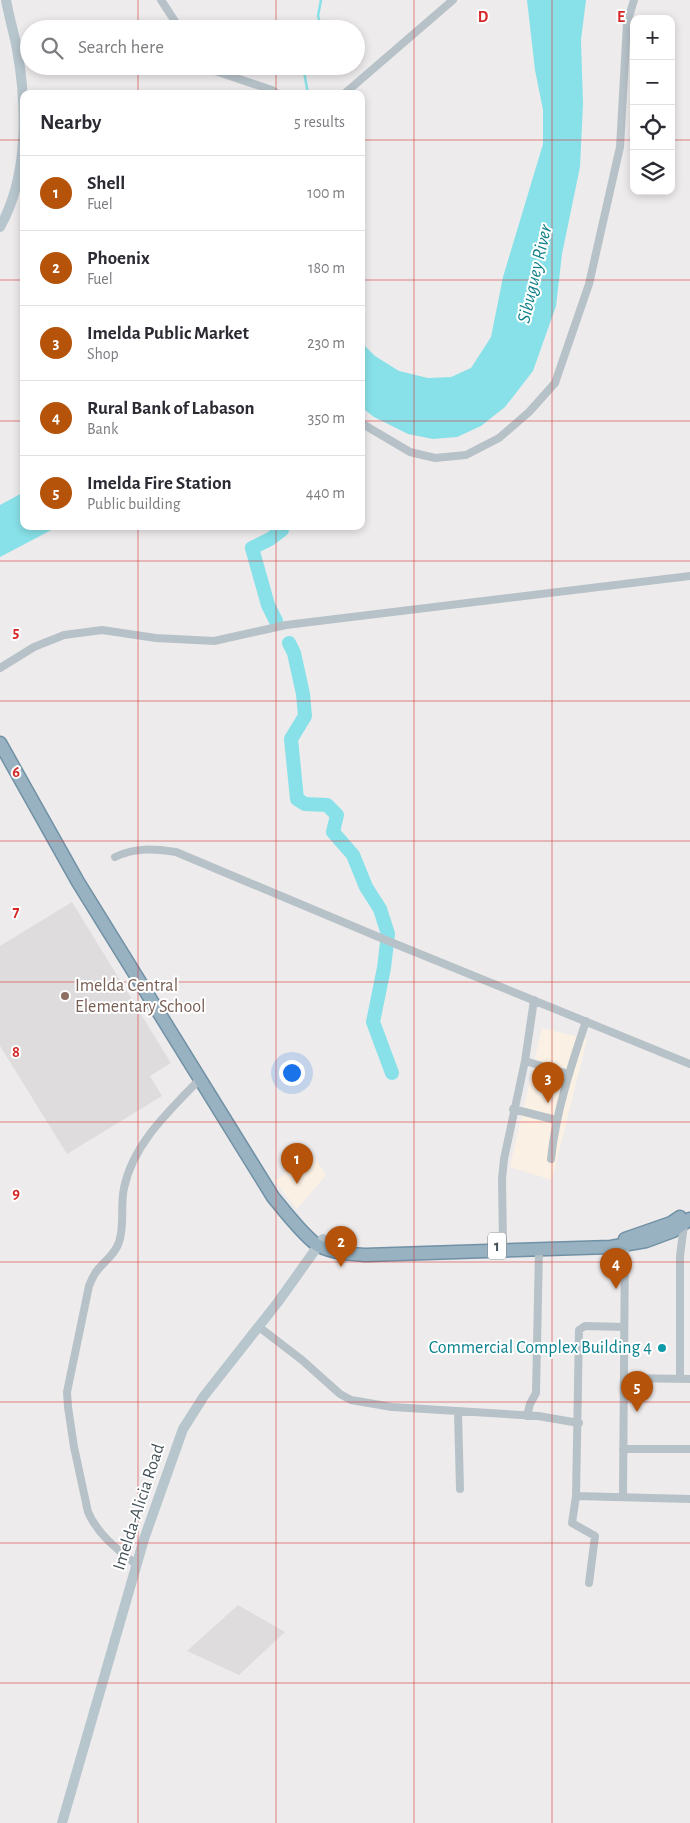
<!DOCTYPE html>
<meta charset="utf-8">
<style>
body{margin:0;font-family:"Alegreya Sans",sans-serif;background:#f2f2f3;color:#2b2b33}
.controls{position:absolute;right:15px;top:15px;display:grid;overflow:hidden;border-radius:10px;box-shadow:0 2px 8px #0003}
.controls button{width:45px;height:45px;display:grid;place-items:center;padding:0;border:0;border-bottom:1px solid #e1e1e2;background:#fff;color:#2b2b33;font:25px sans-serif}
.you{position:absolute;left:291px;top:1072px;width:18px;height:18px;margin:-12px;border:4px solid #fff;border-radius:50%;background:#1a73e8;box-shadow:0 0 0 8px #1a73e833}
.badge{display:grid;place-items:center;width:32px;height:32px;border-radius:50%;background:#b45309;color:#fff;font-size:16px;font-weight:700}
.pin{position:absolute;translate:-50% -41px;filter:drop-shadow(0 1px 2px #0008)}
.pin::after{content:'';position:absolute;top:26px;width:18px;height:15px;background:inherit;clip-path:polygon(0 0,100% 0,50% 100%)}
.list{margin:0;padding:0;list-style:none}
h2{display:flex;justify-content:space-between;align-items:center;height:65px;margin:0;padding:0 20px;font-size:21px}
h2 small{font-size:16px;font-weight:400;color:#7c7c81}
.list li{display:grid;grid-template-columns:32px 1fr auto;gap:15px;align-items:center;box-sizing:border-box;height:75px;padding:0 20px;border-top:1px solid #e1e1e2}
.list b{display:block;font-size:19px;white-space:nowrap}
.list p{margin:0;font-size:16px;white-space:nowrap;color:#7c7c81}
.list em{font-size:16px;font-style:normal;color:#7c7c81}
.icon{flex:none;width:28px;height:28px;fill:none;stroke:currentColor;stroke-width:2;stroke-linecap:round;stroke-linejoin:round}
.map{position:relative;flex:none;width:690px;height:1823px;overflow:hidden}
.search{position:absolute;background:#fff;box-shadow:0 2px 8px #0003;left:20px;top:20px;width:345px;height:55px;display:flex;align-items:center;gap:12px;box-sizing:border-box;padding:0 18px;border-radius:28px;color:#7c7c81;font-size:19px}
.panel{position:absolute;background:#fff;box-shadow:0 2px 8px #0003;left:20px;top:90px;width:345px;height:440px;border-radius:10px}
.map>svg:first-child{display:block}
</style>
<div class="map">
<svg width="690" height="1823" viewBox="0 0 690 1823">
<rect width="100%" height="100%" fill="#eeebec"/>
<!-- commercial -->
<path fill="#faf0e4" d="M542,1028L587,1039L552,1180L510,1167Z
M313,1156L326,1175L297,1209L275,1181L284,1175L283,1173Z"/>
<!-- education -->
<path fill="#dfdcdd" d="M72,902L171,1063L150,1076L162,1096L67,1154L0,1046V946Z
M238,1605L285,1632L239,1675L187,1651Z"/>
<!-- water -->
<path fill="#88e1e8" d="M527,0H586L581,40L583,104L580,167L562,254L556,306L533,371L505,407L481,426L457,437L433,439L408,434L374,417L361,407V342L375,356L399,371L428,378L451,377L471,368L491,337L503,277L543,144V110L535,70Z
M24,492V526H59L0,557V505Z"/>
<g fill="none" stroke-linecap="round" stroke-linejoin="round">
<!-- stream -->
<path stroke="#88e1e8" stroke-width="2.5" d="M321,0L318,16L322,29
M303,66L308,94"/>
<!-- river -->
<path stroke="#88e1e8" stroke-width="14" d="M276,621L268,605L252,548L270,539L282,530L281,526
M289,643L294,653L303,694L305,716L291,739L297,799L305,804L327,805L337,815L333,832L353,855L366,887L380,909L388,934L384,968L373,1022L392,1073"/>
<!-- trunk casing -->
<g stroke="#7091a5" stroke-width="15">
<path id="trunk" d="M0,743L78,882L273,1197C282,1208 307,1240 319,1246C333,1253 351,1254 366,1255L611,1247L646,1241L673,1231L690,1219
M625,1239L671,1223L680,1217"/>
</g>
<!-- minor -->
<path stroke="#b7c2c8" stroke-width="8" d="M161,0L180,29
M209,66L212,70L272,90L278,94
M344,94L453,0
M361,423L410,452L435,458L466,455L499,438L529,412L555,383L589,284L620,147L627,23L634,0
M0,668L34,647L64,635L102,630L156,638L214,641L286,625L690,576
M115,857C136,847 154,849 176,852L393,943L690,1064
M525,1061L534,1000
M513,1109L556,1120
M551,1159C556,1111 571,1066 586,1021
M503,1246L502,1179L504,1159L525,1061L569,1074
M259,1327L302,1360L340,1394L351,1400L392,1407L538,1416L579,1423
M624,1378L690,1379
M680,1379V1256L684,1225
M458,1412L460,1489
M527,1416L530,1404L536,1393L539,1250
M623,1449H690
M576,1496L690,1499
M623,1496L625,1241
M137,1565C118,1550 98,1535 88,1512L74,1447L68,1407L67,1392L89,1286C91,1281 93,1276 96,1272C104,1261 115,1255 119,1242C125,1225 120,1206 124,1188C133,1144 169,1111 200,1079
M589,1583L595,1536L572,1523L576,1496L579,1330L585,1326L624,1327"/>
<!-- secondary -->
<path stroke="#b7c5cd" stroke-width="10" d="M0,227C29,176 27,105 17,49C14,33 9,17 6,0
M62,1823L144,1539L183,1429L204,1396L278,1302L323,1239"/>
<!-- trunk -->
<use href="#trunk" stroke="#98b2c2" stroke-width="12"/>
</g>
<!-- grid -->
<path fill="none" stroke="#d62828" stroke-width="1" stroke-opacity="0.55" d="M138,0V29M276,0V29M414,0V1823M552,0V1823M138,66V94M276,66V94M0,140H24M361,140H634M671,140H690M0,280H24M361,280H690M0,421H24M361,421H690M138,526V1823M276,526V1823M0,561H690M0,701H690M0,841H690M0,982H690M0,1122H690M0,1262H690M0,1402H690M0,1543H690M0,1683H690"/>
<!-- markers -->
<circle fill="#8d6e63" stroke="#fff" stroke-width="2" cx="65" cy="996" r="5"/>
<circle fill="#0f9aa8" stroke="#fff" stroke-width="2" cx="662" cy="1348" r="5"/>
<g text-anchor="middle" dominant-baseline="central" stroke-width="4" stroke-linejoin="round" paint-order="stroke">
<!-- shield labels -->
<rect fill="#fff" stroke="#7d868a" stroke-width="1" x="488" y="1232.5" width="18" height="27" rx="4"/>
<g font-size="16" font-weight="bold" fill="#455258">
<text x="497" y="1246">1</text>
</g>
<!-- education labels -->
<g font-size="18" fill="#785e54" stroke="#fff" text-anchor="start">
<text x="75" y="986">Imelda Central<tspan x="75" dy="21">Elementary School</tspan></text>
</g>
<!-- culture labels -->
<g font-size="18" fill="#0d838f" stroke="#fff" text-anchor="end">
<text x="652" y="1348">Commercial Complex Building 4</text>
</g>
<!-- street labels -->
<g font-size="18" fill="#455258" stroke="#fff">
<text transform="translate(139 1507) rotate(-72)">Imelda-Alicia Road</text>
</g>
<!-- water labels -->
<g font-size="19" font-style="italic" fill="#11818a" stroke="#fff">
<text transform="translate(535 274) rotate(-77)">Sibuguey River</text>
</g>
</g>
<g font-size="16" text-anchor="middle" font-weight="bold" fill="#d62828" stroke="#fff" stroke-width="4" stroke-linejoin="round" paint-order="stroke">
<text x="483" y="22">D</text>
<text x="621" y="22">E</text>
<text x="16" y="637">5</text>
<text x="16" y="777">6</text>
<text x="16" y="917">7</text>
<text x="16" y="1057">8</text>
<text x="16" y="1198">9</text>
</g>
</svg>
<div class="controls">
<button>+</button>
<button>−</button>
<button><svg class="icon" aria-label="locate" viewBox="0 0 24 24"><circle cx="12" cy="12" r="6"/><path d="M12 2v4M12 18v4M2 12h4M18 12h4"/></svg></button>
<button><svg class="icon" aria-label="layers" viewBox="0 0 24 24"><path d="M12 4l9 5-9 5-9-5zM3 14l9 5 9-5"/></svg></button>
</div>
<div class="you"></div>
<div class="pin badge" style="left:297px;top:1184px">1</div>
<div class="pin badge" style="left:341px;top:1267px">2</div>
<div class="pin badge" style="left:548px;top:1103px">3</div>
<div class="pin badge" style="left:616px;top:1289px">4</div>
<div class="pin badge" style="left:637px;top:1412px">5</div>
<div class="search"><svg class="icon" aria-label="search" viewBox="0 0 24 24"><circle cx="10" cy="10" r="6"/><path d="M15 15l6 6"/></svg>Search here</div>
<section class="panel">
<h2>Nearby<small>5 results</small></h2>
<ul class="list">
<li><span class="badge">1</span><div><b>Shell</b><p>Fuel</p></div><em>100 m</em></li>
<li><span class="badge">2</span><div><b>Phoenix</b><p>Fuel</p></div><em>180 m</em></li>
<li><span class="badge">3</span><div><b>Imelda Public Market</b><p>Shop</p></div><em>230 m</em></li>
<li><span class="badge">4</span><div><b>Rural Bank of Labason</b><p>Bank</p></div><em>350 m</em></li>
<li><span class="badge">5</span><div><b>Imelda Fire Station</b><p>Public building</p></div><em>440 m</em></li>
</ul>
</section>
</div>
